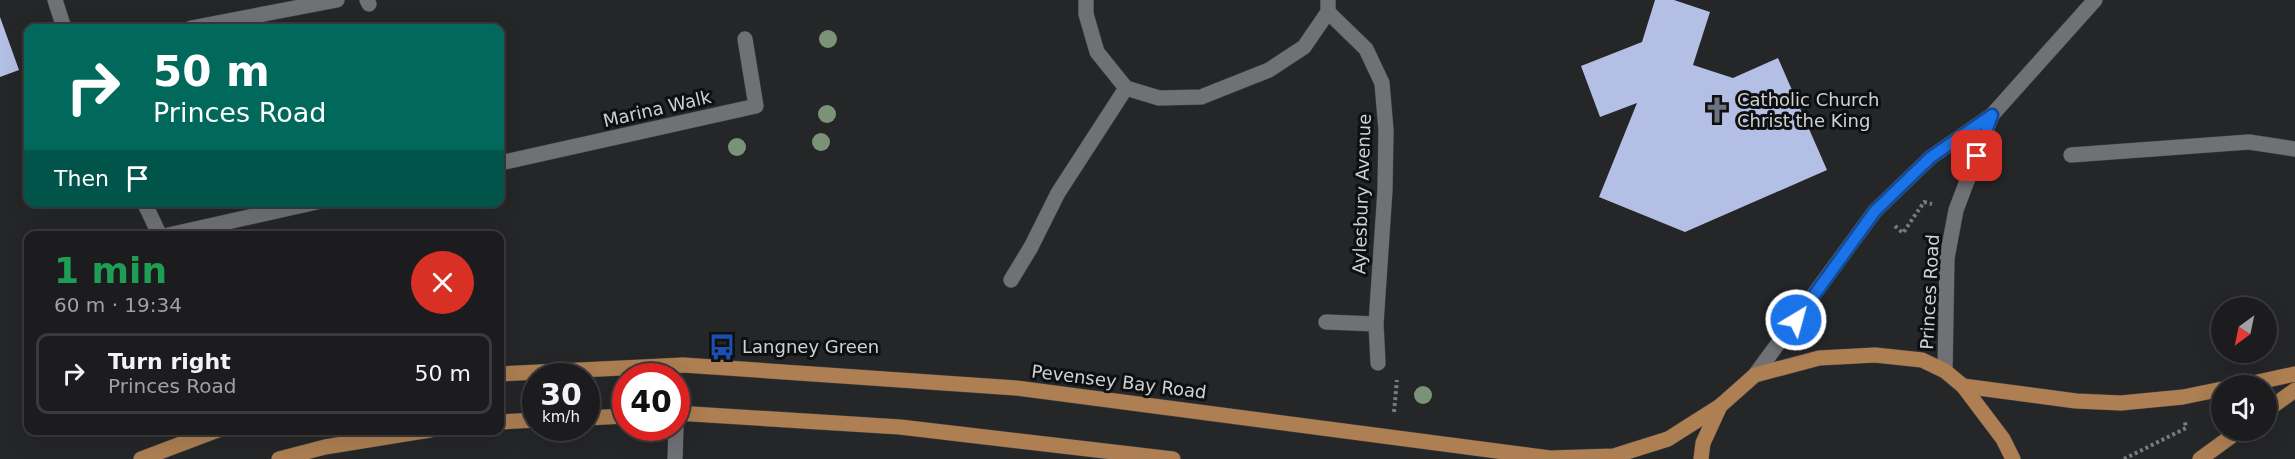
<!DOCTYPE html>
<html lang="en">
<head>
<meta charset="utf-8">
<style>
  :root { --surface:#1c1c1e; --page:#252527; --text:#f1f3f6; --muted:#a0a1a4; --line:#3a3a3c }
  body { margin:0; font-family:"DejaVu Sans",sans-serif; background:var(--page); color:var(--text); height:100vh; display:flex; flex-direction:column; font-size:22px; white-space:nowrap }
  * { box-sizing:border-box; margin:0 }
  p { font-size:20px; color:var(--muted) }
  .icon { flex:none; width:33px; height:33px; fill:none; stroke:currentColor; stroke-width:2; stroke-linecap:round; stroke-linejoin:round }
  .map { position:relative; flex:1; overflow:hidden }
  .sheet { position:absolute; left:24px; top:231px; width:480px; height:204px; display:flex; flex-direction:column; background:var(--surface); border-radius:12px; box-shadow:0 6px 24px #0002,0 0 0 2px var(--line) }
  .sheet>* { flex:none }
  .guide { position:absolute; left:24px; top:24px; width:480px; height:183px; border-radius:12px; box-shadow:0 6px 24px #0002,0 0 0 2px var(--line); background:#00695c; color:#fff; overflow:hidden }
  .needle { width:39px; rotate:213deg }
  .buttons { position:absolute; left:2211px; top:297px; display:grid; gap:12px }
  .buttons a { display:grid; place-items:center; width:66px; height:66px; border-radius:50%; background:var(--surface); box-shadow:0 6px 24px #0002,0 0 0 2px var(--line); font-size:30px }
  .speed { position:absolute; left:522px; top:363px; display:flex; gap:12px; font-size:30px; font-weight:700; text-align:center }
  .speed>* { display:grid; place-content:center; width:78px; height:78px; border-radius:50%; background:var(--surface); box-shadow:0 6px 24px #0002,0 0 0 2px var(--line); line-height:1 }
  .speed small { font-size:15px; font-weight:400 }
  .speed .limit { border:9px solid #d22; background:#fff; color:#111 }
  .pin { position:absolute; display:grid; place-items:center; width:51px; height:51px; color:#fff; margin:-26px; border-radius:12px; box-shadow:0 3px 9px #0006 }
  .me { position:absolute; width:66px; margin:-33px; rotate:37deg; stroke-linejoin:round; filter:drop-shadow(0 0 4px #0008) }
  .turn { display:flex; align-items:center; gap:21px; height:126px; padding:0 30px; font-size:27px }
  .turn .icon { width:78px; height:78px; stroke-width:2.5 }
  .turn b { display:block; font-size:42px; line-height:51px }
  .then { display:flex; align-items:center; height:57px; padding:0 30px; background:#0003; gap:12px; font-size:22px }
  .round { display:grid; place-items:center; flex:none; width:63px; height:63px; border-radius:32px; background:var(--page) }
  .overview { display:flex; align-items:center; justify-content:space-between; height:102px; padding:0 30px }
  h1 { font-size:36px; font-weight:700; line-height:45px; color:#1e9e55 }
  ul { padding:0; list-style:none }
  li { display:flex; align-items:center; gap:18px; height:81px; margin:0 12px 9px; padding:0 18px; border:3px solid var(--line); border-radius:12px }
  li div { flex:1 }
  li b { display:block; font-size:22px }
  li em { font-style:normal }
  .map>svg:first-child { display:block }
  .building { fill:#b4bfe5 }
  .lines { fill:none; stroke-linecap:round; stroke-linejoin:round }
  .lane-casing { stroke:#404143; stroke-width:16 }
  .street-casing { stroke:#404143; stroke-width:16 }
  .secondary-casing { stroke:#404143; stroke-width:16 }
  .primary-casing { stroke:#404143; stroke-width:16 }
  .path { stroke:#797a7c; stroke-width:4; stroke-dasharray:3 3; stroke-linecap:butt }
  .lane { stroke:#707174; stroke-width:15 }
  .street { stroke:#707174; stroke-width:15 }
  .secondary { stroke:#707174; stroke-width:15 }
  .primary { stroke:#ad7f52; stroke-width:15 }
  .tree { fill:#7a9377 }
  .route-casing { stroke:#114b97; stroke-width:15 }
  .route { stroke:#1a73e8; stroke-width:10 }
  .labels { text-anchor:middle; stroke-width:6; stroke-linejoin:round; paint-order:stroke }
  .poi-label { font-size:18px; fill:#d0d1d3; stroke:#0e0f10; text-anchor:start }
  .street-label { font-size:18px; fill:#d0d1d3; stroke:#0e0f10 }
</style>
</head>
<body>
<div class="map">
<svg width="2295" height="459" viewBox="0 0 2295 459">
  <rect width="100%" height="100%" fill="#252628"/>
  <g class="building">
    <path d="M1655 0H1674L1710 12 1693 65 1733 78 1778 58 1827 170 1685 232 1599 197 1637 103 1600 117 1581 66 1642 42Z"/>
    <path d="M0 17 19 70 0 77Z"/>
  </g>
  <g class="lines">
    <g class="lane-casing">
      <g id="lane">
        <path d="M191 28 337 0"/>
        <path d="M2071 155 2249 142 2295 149"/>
        <path d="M500 163 756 106 745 39"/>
        <path d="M164 236 317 202"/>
        <path d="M1011 280 1031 247 1058 193 1126 88"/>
      </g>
    </g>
    <g class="street-casing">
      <g id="street">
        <path d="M55 0 64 28"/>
        <path d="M367 0 369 4"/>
        <path d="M1086 0V14L1097 52 1126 88 1159 98 1201 97 1269 70 1304 47 1328 12V0"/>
        <path d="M1328 12 1366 49 1382 83 1386 130 1385 190 1376 324 1378 363"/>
        <path d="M144 202 160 236"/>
        <path d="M1326 322 1376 324"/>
        <path d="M675 459 676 428"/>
      </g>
    </g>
    <g class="secondary-casing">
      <g id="secondary">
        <path d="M1945 371 1947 258 1956 210 1992 115"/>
        <path d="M1755 375 1875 211 1931 157 1992 115 2095 0"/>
      </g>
    </g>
    <g class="primary-casing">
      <g id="primary">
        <path d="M500 374 683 365 1016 388 1550 458 1614 456 1668 439 1720 406"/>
        <path d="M1963 386 2076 401 2121 403 2183 397 2222 389"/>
        <path d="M2239 386 2295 374"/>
        <path d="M2266 411 2295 390"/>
        <path d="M676 413 900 427 1173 459"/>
        <path d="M586 418 626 416"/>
        <path d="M500 422 536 420"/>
        <path d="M141 459 218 430"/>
        <path d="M279 459 325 447 430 430"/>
        <path d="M1701 459 1703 443 1720 406 1755 375 1819 358 1875 355 1922 360 1945 371 1963 386 2003 439 2013 459"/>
        <path d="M2200 459 2240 430"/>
      </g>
    </g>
    <g class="path">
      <path d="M1895 226 1903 233 1924 202 1932 204"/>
      <path d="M1394 412 1397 380"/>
      <path d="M2124 459 2186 428 2185 422"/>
    </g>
    <use href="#lane" class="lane"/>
    <use href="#street" class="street"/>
    <use href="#secondary" class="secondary"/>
    <use href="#primary" class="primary"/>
  </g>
  <g class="tree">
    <circle cx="828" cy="39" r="9"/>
    <circle cx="827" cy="114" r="9"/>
    <circle cx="821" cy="142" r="9"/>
    <circle cx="737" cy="147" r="9"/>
    <circle cx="1423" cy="395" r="9"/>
  </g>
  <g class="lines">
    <g class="route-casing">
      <path id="route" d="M1796 320 1875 211 1931 157 1992 115 1977 156"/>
    </g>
    <use href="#route" class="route"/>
  </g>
  <defs>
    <g id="church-bare" transform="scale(2.07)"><path d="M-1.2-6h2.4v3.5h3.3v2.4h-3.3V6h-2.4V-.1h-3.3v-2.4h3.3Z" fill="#6b7280" stroke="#0e0f10" stroke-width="2.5" paint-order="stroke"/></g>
    <g id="bus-bare" transform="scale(2.07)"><path d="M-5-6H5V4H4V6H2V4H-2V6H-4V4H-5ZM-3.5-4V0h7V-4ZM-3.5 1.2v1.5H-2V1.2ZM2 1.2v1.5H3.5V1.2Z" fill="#1a4fb4" stroke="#0e0f10" stroke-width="2.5" paint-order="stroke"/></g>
  </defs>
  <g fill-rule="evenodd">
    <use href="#church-bare" x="1717" y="110"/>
    <use href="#bus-bare" x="722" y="347"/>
  </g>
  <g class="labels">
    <g class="poi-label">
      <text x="1737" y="106">Catholic Church<tspan x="1737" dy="21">Christ the King</tspan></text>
      <text x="742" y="353">Langney Green</text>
    </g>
    <g class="street-label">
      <text transform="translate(657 109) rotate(-13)" y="6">Marina Walk</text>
      <text transform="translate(1362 194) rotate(-88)" y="6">Aylesbury Avenue</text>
      <text transform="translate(1930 292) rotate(-87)" y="6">Princes Road</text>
      <text transform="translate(1119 382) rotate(7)" y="6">Pevensey Bay Road</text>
    </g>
  </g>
</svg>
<div class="buttons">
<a><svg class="needle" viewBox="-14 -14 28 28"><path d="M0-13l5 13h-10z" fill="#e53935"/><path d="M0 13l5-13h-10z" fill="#a0a1a4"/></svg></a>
<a><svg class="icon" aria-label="sound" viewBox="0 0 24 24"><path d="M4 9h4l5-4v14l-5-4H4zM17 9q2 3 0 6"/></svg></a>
</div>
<div class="speed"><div>30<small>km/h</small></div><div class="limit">40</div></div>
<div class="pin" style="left:1977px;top:156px;background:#d93025"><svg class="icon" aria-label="arrive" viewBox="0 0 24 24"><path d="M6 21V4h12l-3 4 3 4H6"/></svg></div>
<svg class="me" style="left:1796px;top:320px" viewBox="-20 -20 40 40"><circle r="17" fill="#1a73e8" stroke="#fff" stroke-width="3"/><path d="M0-11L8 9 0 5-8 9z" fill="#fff"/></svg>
<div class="guide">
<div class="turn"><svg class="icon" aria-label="right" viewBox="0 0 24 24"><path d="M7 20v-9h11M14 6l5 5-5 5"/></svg><div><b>50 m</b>Princes Road</div></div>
<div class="then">Then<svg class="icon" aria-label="arrive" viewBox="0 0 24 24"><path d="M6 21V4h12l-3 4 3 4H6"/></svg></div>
</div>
<section class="sheet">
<div class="overview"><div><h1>1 min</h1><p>60 m · 19:34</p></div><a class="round" style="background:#d93025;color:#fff"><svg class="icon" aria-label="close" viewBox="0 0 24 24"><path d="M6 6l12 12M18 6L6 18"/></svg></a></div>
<ul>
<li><svg class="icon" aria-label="right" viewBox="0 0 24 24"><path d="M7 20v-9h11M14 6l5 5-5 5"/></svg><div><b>Turn right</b><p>Princes Road</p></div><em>50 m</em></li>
</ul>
</section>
</div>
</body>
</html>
